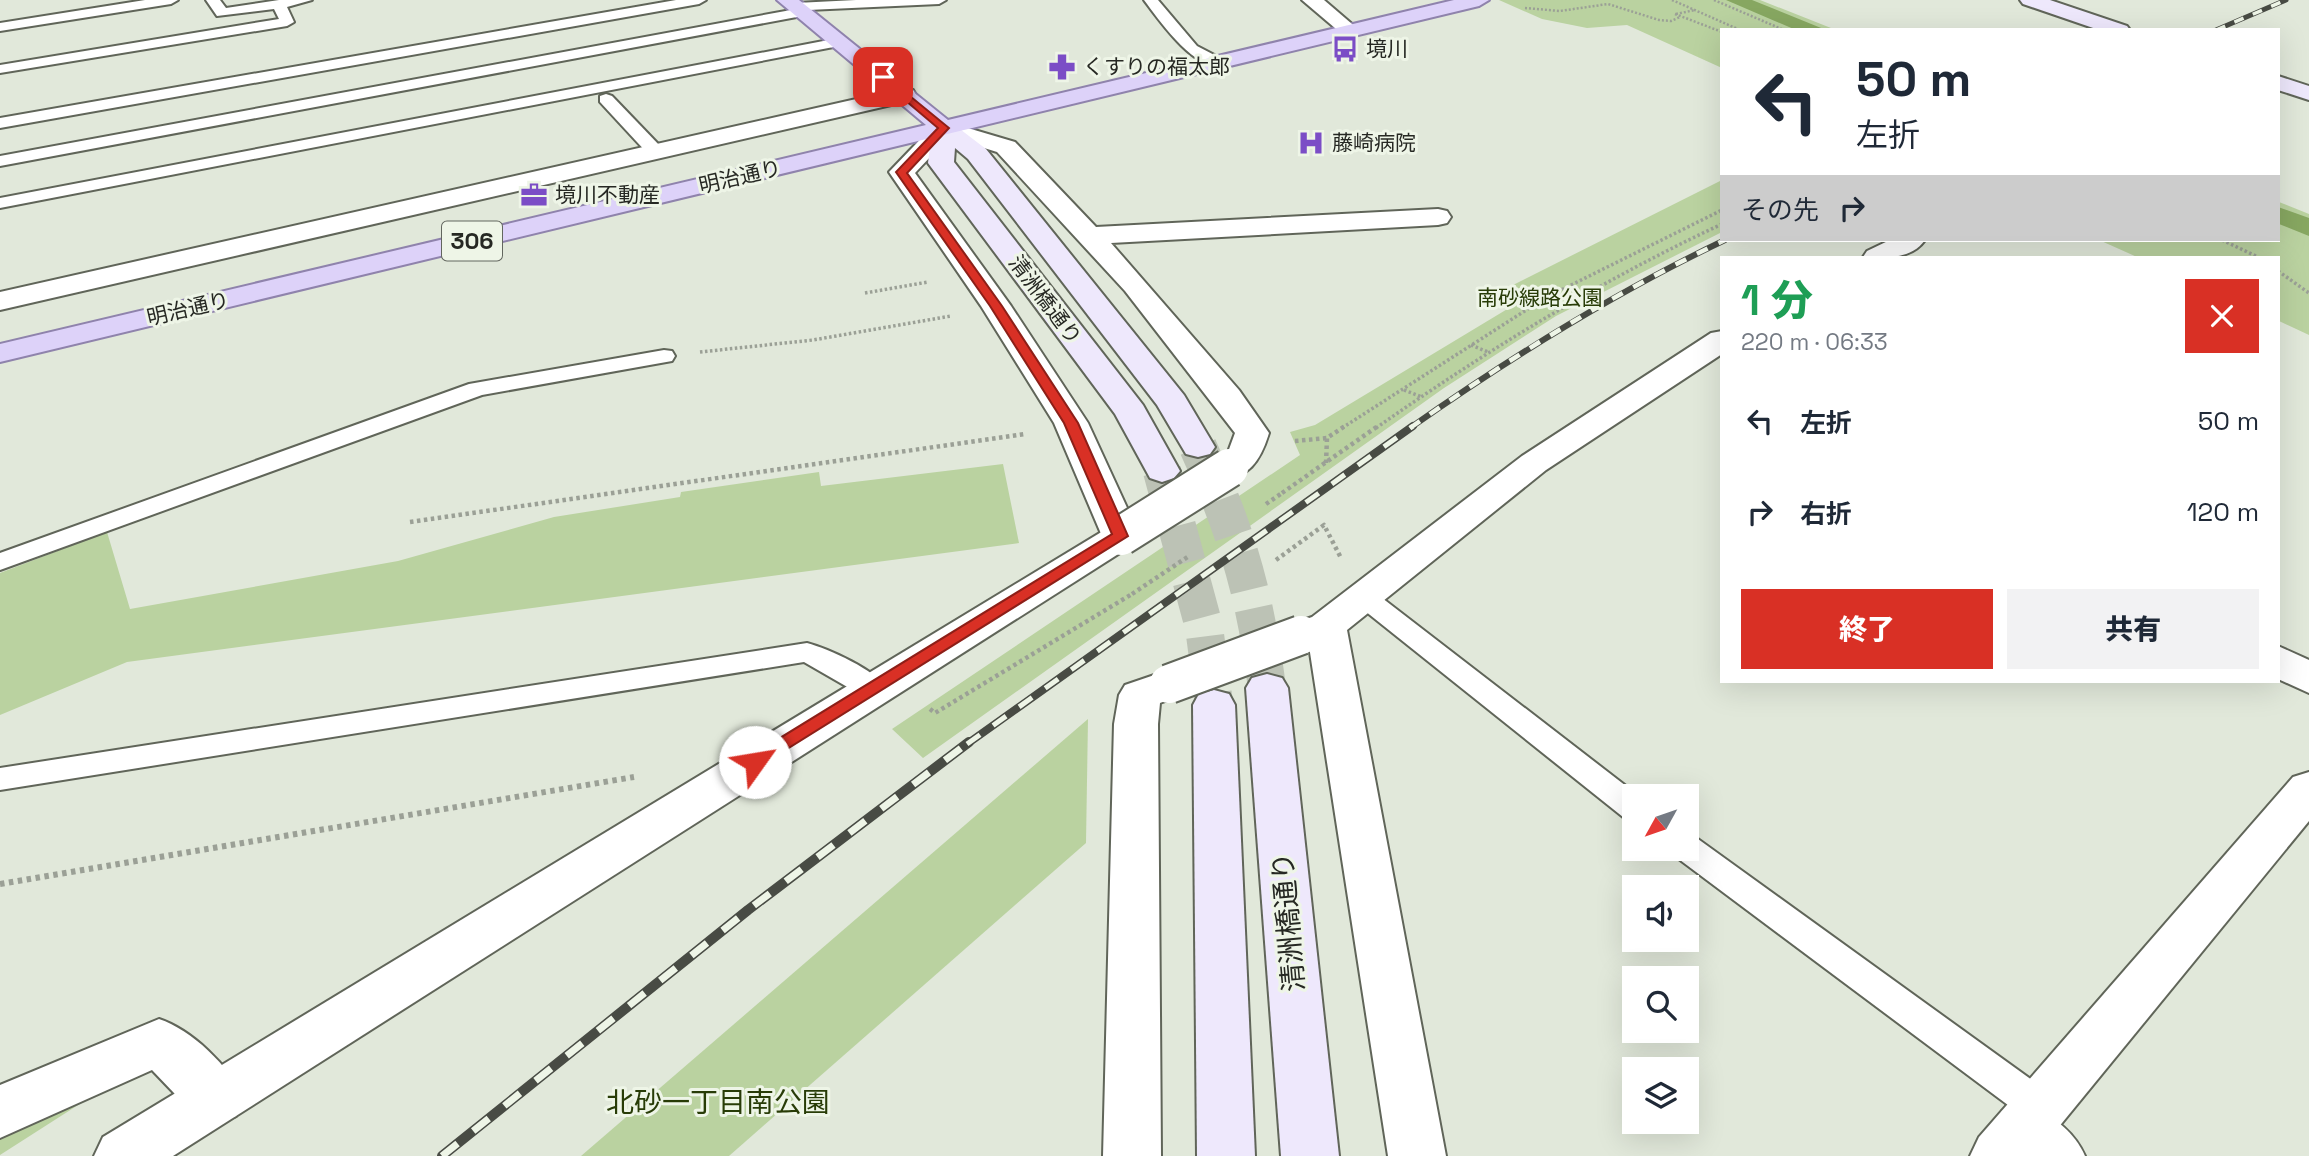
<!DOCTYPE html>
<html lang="ja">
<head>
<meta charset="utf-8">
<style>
  :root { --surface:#fff; --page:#f2f2f3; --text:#1f2937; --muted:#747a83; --accent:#d93025 }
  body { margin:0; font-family:"Space Grotesk","Noto Sans JP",sans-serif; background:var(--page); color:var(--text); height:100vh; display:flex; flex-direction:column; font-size:26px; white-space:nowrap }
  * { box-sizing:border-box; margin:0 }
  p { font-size:23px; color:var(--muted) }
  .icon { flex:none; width:38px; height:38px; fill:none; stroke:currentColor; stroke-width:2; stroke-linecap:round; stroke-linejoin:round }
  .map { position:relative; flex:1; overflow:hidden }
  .drawer { position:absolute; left:1720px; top:256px; width:560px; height:427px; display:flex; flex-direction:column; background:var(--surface); border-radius:0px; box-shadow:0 7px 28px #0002 }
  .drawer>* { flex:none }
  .top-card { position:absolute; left:1720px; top:28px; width:560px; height:214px; border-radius:0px; box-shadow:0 7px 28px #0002; background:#fff; color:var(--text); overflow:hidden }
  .needle { width:46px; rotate:230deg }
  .controls { position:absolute; left:1622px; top:784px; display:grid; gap:14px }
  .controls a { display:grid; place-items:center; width:77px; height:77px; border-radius:0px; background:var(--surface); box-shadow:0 7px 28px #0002; font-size:35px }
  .pin { position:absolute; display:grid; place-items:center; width:60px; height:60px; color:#fff; margin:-30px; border-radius:14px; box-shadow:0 4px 10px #0006 }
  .me { position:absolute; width:77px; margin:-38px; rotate:58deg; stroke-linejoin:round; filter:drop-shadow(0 0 5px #0008) }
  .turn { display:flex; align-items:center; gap:24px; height:147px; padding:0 21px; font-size:32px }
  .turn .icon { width:91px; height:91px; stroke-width:2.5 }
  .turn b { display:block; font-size:49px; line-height:60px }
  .then { display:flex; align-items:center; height:66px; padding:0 21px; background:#0003; gap:14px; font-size:26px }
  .round { display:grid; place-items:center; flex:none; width:74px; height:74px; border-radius:0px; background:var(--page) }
  .summary { display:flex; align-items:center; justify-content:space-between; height:119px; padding:0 21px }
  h1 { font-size:42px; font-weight:800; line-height:52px; color:#1e9e55 }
  .action { display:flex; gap:14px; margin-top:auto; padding:14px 21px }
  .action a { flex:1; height:80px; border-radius:0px; background:var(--accent); color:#fff; font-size:28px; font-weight:800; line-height:80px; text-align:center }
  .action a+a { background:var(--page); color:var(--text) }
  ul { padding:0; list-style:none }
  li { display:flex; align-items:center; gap:21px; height:91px; padding:0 21px }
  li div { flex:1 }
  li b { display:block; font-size:26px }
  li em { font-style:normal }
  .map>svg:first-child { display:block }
  .green { fill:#bad2a0 }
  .water { fill:#87a761 }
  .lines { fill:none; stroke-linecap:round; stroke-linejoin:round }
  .secondary-tunnel { stroke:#bcc2b5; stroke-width:38; stroke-dasharray:38 19; stroke-linecap:butt }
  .service-casing { stroke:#606559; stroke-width:4 }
  .minor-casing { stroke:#606559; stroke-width:4 }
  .tertiary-casing { stroke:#606559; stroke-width:4 }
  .secondary-casing { stroke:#606559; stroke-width:4 }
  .primary-casing { stroke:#8f83ac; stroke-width:4 }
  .path-far3 { stroke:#9ba096; stroke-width:2.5; stroke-dasharray:2 2; stroke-linecap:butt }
  .path-far2 { stroke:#9ba096; stroke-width:3.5; stroke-dasharray:2.5 2.5; stroke-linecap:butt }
  .path-far1 { stroke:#9ba096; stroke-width:4.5; stroke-dasharray:3.5 3.5; stroke-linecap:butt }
  .path { stroke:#9ba096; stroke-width:6; stroke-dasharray:4.5 4.5; stroke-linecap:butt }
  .service { fill:#fff; fill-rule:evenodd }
  .minor { fill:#fff; fill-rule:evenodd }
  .tertiary { fill:#fff; fill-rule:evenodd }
  .secondary { fill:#eee8fc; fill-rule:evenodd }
  .primary { fill:#ddd2f9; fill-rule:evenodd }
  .rail-far3-casing { stroke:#484b44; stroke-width:5 }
  .rail-far2-casing { stroke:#484b44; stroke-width:6 }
  .rail-far1-casing { stroke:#484b44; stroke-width:8 }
  .rail-casing { stroke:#484b44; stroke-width:10 }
  .rail-far3 { stroke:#eef5e7; stroke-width:3.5; stroke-dasharray:10; stroke-linecap:butt }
  .rail-far2 { stroke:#eef5e7; stroke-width:4.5; stroke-dasharray:12; stroke-linecap:butt }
  .rail-far1 { stroke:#eef5e7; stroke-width:5; stroke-dasharray:16; stroke-linecap:butt }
  .rail { stroke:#eef5e7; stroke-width:7; stroke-dasharray:20; stroke-linecap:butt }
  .minor-bridge-casing { stroke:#606559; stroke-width:42; stroke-linecap:butt }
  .path-bridge { stroke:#9ba096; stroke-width:4.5; stroke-dasharray:3.5 3.5; stroke-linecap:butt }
  .minor-bridge { stroke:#fff; stroke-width:38 }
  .route { fill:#d93025; stroke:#8d1f18; stroke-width:2 }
  .labels { text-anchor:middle; stroke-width:6; stroke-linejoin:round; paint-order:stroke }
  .far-poi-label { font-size:21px; fill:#262823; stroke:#eef5e7; text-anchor:start }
  .far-street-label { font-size:21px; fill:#262823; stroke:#eef5e7 }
  .far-park-label { font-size:21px; fill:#283c07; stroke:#eef5e7 }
  .shield { fill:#eef5e7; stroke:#62665e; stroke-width:2 }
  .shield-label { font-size:23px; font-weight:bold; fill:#262823 }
  .near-street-label { font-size:28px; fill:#262823; stroke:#eef5e7 }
  .near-park-label { font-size:28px; fill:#283c07; stroke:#eef5e7 }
</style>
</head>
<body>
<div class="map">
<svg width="2309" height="1156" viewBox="0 0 2309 1156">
  <rect width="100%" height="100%" fill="#e1e8da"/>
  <g class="green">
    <path d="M1499 0H1760L1836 30H1722V68L1627 25 1587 28 1542 19Z"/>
    <path d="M1722 180V232L1556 316 1444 388 923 758 892 729 1300 455 1290 432 1315 425 1514 305 1493 295Z"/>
    <path d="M2279 202 2309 214V335L2279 321 2278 257H2137L2099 240H2278Z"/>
    <path d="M1003 464 1019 543 127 662 0 715V573L107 532 130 609 398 561 554 517 680 497 681 492 819 472 821 486Z"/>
    <path d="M1088 719 1086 843 729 1156H581Z"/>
    <path d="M125 1075 0 1155V1131Z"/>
  </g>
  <g class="water">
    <path d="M1726 0H1752L1826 30H1796Z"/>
    <path d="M2278 207 2309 218V236L2279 224Z"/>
  </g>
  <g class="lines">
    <g class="secondary-tunnel">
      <path d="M1198 447C1237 533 1255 594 1267 688"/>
      <path d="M1162 471 1204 627 1214 703"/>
    </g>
    <g class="service-casing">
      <g id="service">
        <path d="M145 0H178L171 4 0 31V23Z"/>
        <path d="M206 0H220L226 8 279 0H312L287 7 294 22 287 26 0 73V65L279 19 274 9 217 16Z"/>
        <path d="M676 0H706L699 4 0 128V118Z"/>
        <path d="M856 0H946L939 4 808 10 807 15 802 16 0 166V156L791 10 789 7 796 3Z"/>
        <path d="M1144 0H1158L1197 46 1222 59V65C1195 72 1159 20 1144 0Z"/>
        <path d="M839 38 846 42 844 45 0 208V198Z"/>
        <path d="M606 94 612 96 661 147 663 151 661 155H649L600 102V96Z"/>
        <path d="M664 350 672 351 675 356 672 361 482 395 0 570V553L469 384Z"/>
        <path d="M1364 588 1373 591 1639 796H1634V821L1623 817 1355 603 1351 597 1355 591Z"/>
        <path d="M807 643C829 649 876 670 887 689L883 696 873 699 863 696 804 662 0 790V768Z"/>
        <path d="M1687 836 1698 839 2054 1096 2060 1108 2054 1120 2041 1125 2028 1120 1676 857 1671 849H1687Z"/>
      </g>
    </g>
    <g class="minor-casing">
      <g id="minor">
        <path d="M1302 0H1324L1359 30 1349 36 1342 34Z"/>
        <path d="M905 88 913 90 916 95 913 100 0 310V292Z"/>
        <path d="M944 121 1015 142 1096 227 1438 209 1447 211 1451 217 1447 223 1438 225 1111 243 1239 390 1269 433C1261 459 1248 483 1217 475L1212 468 1228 452 1235 433 1125 291 997 152 949 137 915 173 1011 306 1088 423 1140 536 1134 544 1121 547 1108 544 1102 536 1054 423 981 306 889 172 936 123Z"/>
        <path d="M1890 240H1925C1911 260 1884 258 1863 257L1867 251Z"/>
        <path d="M1722 331V354L1546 470 1347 630 1446 1156H1388L1309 646 1301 648 1287 644 1281 635 1287 626 1312 617 1522 456 1711 333Z"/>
        <path d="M1169 670 1184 674 1190 684 1184 694 1160 703 1158 724 1161 1156H1103L1114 724 1119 695 1125 685Z"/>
        <path d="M159 1019C192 1030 229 1066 244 1098L236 1116 216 1123 196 1116 152 1070 0 1138V1085Z"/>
        <path d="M2022 1103C2049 1113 2073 1129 2085 1156H2013L2002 1147 1994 1129 2002 1111Z"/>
      </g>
    </g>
    <g class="tertiary-casing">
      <g id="tertiary">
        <path d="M1121 525 1134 528 1140 536 1134 544 173 1156H94L103 1137 1108 528Z"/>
        <path d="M2278 646 2309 660V693L2278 679Z"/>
        <path d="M2309 772V821L2035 1156H1970L1979 1137 2293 777Z"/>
      </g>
    </g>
    <g class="secondary-casing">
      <g id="secondary">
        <path d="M2020 0H2050L2127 26 2130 30H2099L2023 4Z"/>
        <path d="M2278 76 2309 86V100L2278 90Z"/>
        <path d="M944 121 952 123 986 149 1184 395 1215 447 1210 454 1198 457 1186 454 1157 405 968 159 955 148 954 162 1143 405 1180 471 1174 478 1162 482 1150 478 1115 414 928 163 932 128 936 123Z"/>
        <path d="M1267 674 1282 678 1288 688 1339 1156H1281L1246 688 1252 678Z"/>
        <path d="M1214 690 1229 694 1235 705 1255 1156H1197L1193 705 1199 694Z"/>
      </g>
    </g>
    <g class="primary-casing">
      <path id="primary" d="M777 0H799L948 120 1454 0H1489L1479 6 0 362V344L926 125Z"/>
    </g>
    <g class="path-far3">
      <path d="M1672 0 1740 30"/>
      <path d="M1714 0 1784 30"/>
      <path d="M1525 8 1560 11 1608 4 1659 20 1671 21 1680 17"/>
      <path d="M1675 14 1722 32"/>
      <path d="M1676 14 1695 10"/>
    </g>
    <g class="path-far2">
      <path d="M2222 240 2258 257"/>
      <path d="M2278 271 2309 293"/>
      <path d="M865 293 928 282"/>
      <path d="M1471 345 1488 352"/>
      <path d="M700 352 813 340 951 316"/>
      <path d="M1404 390 1422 397"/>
      <path d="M1342 428 1545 298 1722 210"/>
      <path d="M1376 428C1486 351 1600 281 1722 224"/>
    </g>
    <g class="path-far1">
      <path d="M1295 441 1327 438 1345 426"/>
      <path d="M1326 463 1327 438"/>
      <path d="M1282 493 1378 426"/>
      <path d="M410 522 1025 434"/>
      <path d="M1276 560 1324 525 1341 558"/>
      <path d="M930 709 935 713 1132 594"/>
    </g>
    <path class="path" d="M0 884 634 777"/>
    <use href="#service" class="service"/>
    <use href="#minor" class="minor"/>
    <use href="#tertiary" class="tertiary"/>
    <use href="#secondary" class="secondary"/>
    <use href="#primary" class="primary"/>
    <g class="rail-far3-casing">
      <path id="rail-far3" d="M2216 30 2286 0"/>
    </g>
    <g class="rail-far2-casing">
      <path id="rail-far2" d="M1410 428C1511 357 1614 293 1725 240"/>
    </g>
    <g class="rail-far1-casing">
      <path id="rail-far1" d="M967 744 1413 426"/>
    </g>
    <g class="rail-casing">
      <path id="rail" d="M442 1156 748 910 969 742"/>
    </g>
    <use href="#rail-far3" class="rail-far3"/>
    <use href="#rail-far2" class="rail-far2"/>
    <use href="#rail-far1" class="rail-far1"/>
    <use href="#rail" class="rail"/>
    <g class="minor-bridge-casing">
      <g id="minor-bridge">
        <path d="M1121 536 1229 468"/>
        <path d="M1169 684 1301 635"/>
      </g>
    </g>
    <g class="path-bridge">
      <path d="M1266 504 1282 493"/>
      <path d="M1132 594 1189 556"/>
    </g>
    <use href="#minor-bridge" class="minor-bridge"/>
  </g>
  <path class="route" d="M883 74 949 128 907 173 1002 306 1078 423 1128 536 755 769 749 767 746 762 749 757 1112 534 1064 423 990 306 896 172 938 128 880 79Z"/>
  <defs>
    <g id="bus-bare" transform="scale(2.1)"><path d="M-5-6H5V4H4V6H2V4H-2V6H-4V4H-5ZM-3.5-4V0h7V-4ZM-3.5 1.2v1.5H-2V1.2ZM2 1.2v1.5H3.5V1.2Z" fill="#7b4dc6" stroke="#eef5e7" stroke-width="2.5" paint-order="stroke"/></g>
    <g id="pharmacy-bare" transform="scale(2.1)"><path d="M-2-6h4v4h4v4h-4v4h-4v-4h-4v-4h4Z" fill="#7b4dc6" stroke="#eef5e7" stroke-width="2.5" paint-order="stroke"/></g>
    <g id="hospital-bare" transform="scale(2.1)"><path d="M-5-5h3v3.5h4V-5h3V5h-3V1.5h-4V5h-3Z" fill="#7b4dc6" stroke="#eef5e7" stroke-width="2.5" paint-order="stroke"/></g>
    <g id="office-bare" transform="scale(2.1)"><path d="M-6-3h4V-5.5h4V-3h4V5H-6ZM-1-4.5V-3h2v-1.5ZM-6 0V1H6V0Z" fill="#7b4dc6" stroke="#eef5e7" stroke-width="2.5" paint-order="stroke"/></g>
  </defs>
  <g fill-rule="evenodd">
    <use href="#bus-bare" x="1345" y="49"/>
    <use href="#pharmacy-bare" x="1062" y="67"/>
    <use href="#hospital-bare" x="1311" y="143"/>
    <use href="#office-bare" x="534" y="195"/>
  </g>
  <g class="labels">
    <g class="far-poi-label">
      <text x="1366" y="56">境川</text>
      <text x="1083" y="74">くすりの福太郎</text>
      <text x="1332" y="150">藤崎病院</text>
      <text x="555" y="202">境川不動産</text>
    </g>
    <g class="far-street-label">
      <text transform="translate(740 177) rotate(-13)" y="7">明治通り</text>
      <text transform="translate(1045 300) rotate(53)" y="7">清洲橋通り</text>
      <text transform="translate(188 309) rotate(-13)" y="7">明治通り</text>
    </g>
    <g class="far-park-label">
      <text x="1540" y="305">南砂線路公園</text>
    </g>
    <rect class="shield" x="442" y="221.5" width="60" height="39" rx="5"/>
    <g class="shield-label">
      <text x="472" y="249">306</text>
    </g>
    <g class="near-street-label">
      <text transform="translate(1288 922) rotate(-95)" y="10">清洲橋通り</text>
    </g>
    <g class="near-park-label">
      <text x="718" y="1112">北砂一丁目南公園</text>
    </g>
  </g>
</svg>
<div class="controls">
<a><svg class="needle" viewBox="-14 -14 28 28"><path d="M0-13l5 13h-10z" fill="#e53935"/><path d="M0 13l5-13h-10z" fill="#747a83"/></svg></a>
<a><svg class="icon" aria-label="sound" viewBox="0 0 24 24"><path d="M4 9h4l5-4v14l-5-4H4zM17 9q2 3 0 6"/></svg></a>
<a><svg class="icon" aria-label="search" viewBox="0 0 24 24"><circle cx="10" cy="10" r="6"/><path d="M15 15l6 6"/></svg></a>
<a><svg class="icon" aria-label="layers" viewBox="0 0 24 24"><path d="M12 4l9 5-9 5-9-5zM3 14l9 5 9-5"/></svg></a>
</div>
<div class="pin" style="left:883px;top:77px;background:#d93025"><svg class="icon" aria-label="arrive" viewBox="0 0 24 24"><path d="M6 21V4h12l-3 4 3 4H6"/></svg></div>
<svg class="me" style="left:755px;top:762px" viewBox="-20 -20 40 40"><circle r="19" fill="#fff"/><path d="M0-13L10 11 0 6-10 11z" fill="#d93025"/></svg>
<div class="top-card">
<div class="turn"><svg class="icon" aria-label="left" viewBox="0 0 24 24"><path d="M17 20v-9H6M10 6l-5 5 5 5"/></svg><div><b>50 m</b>左折</div></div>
<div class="then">その先<svg class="icon" aria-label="right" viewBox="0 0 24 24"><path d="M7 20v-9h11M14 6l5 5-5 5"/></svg></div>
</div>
<section class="drawer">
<div class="summary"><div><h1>1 分</h1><p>220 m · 06:33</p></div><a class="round" style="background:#d93025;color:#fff"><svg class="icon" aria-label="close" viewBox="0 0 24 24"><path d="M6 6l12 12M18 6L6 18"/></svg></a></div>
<ul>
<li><svg class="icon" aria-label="left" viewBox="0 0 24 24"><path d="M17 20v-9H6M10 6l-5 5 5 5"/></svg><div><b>左折</b></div><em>50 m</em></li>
<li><svg class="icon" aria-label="right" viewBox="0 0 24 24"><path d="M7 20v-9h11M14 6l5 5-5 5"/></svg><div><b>右折</b></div><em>120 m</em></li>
</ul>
<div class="action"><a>終了</a><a>共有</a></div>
</section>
</div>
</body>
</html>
